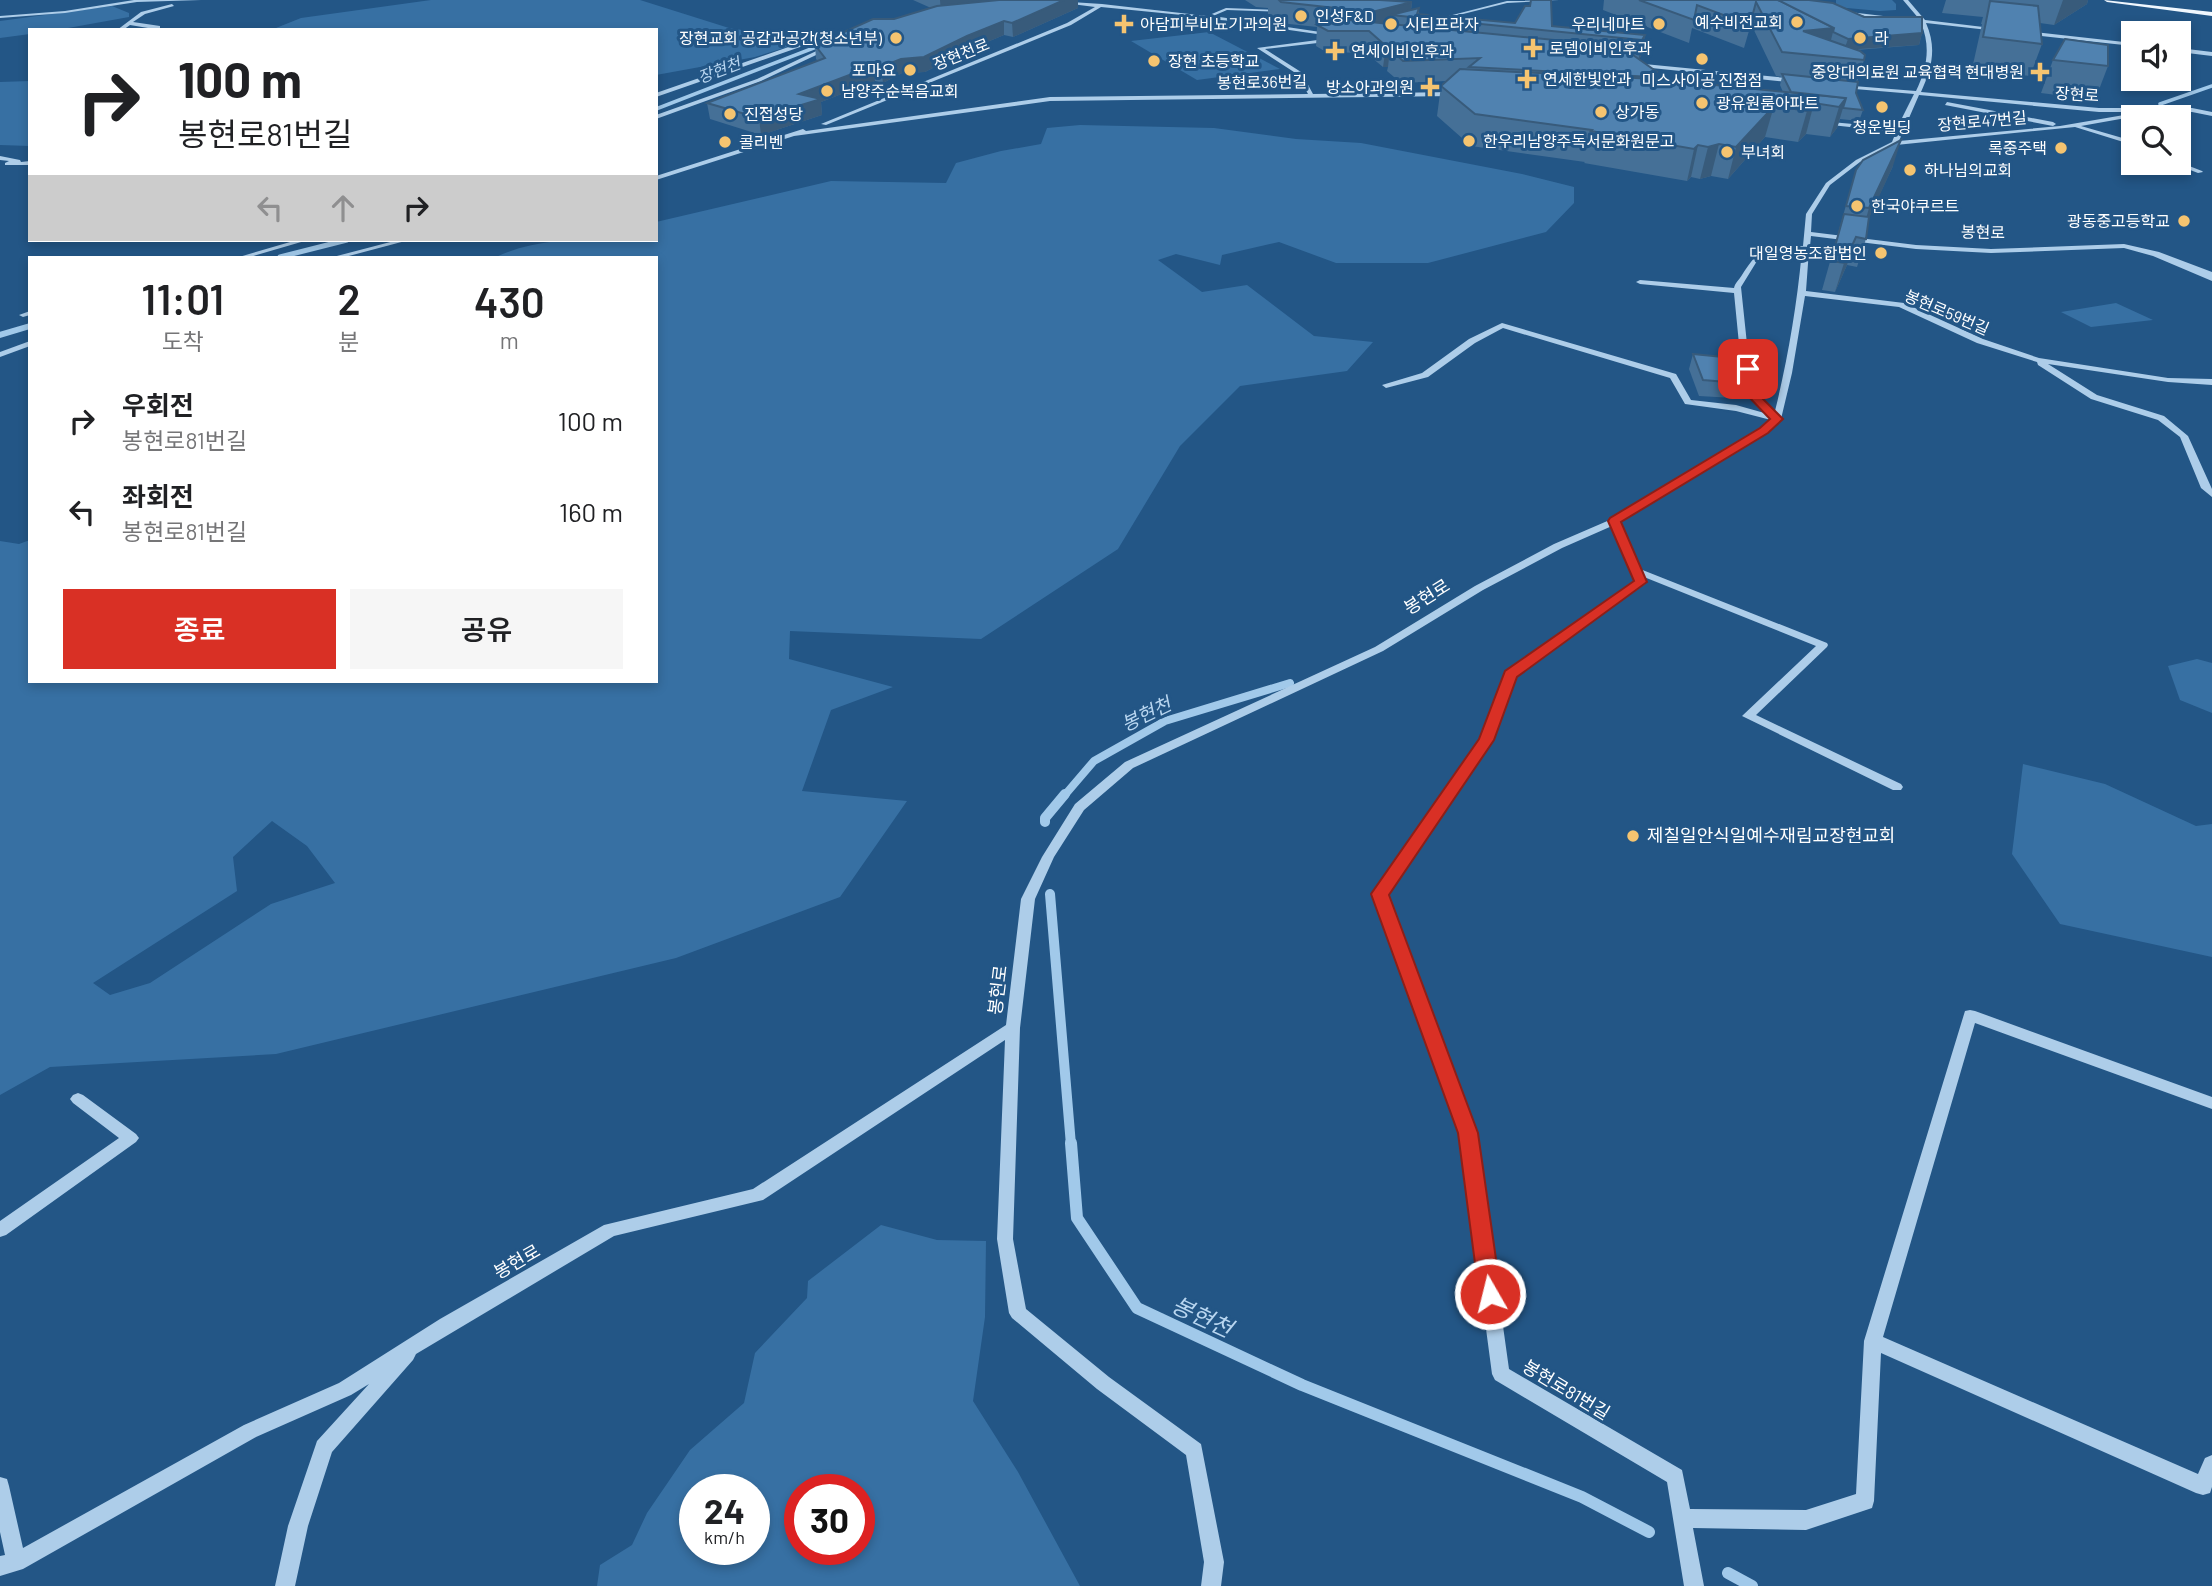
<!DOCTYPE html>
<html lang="ko">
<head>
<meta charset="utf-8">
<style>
  :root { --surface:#fff; --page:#f6f6f6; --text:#202124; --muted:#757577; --accent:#d93025 }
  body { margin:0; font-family:Barlow,"Noto Sans KR",sans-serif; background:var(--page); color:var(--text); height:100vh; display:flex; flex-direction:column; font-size:26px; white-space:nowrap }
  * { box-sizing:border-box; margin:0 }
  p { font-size:23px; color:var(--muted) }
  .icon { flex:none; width:38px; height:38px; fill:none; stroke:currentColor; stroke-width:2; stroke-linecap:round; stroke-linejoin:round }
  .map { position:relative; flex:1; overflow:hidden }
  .side { position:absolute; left:28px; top:256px; width:630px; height:427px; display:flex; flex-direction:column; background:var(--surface); border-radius:0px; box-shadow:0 4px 10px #0003 }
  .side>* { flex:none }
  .guide { position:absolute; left:28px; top:28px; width:630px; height:214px; border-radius:0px; box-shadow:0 4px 10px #0003; background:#fff; color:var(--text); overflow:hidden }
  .buttons { position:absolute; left:2121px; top:21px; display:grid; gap:14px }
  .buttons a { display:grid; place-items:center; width:70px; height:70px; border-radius:0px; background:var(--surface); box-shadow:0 4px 10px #0003; font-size:35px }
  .speed { position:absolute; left:679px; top:1474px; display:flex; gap:14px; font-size:35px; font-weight:700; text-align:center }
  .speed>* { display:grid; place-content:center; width:91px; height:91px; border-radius:50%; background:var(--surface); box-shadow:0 4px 10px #0003; line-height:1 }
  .speed small { font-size:18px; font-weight:400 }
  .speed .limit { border:10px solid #d22; background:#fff; color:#111 }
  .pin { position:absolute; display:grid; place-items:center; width:60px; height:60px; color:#fff; margin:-30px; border-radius:14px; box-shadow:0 4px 10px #0006 }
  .me { position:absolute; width:77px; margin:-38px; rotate:352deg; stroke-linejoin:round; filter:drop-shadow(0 0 5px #0008) }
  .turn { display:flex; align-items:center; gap:24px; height:147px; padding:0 35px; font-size:32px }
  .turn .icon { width:91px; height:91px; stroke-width:2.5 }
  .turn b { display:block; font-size:49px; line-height:60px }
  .lanes { display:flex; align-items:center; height:66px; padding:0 35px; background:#0003; justify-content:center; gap:35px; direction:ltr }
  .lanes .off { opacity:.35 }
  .eta { display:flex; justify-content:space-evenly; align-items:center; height:119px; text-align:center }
  .eta b { font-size:42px; font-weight:600; line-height:49px }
  .button { display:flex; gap:14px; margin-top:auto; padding:14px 35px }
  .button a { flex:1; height:80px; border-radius:0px; background:var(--accent); color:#fff; font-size:28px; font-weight:600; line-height:80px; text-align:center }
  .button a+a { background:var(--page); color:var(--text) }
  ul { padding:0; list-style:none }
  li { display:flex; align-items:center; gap:21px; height:91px; padding:0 35px }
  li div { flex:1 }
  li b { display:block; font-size:26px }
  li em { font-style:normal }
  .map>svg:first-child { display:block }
  .green { fill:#3770a3; fill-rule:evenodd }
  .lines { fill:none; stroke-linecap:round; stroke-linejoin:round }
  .stream-far5 { stroke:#a1c9ea; stroke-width:3.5 }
  .stream-far4 { stroke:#a1c9ea; stroke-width:5 }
  .stream-far3 { stroke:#a1c9ea; stroke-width:6 }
  .stream-far2 { stroke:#a1c9ea; stroke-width:8 }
  .stream-far1 { stroke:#a1c9ea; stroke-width:10 }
  .stream { stroke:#a1c9ea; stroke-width:12 }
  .minor { fill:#adcde9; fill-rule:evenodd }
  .major { fill:#f0f7fe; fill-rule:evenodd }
  .wall { fill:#457097 }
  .shaded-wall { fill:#385b7b }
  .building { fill:#5082b0; stroke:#385b7b; stroke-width:2 }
  .route { fill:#d93025; stroke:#8d1f18; stroke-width:2 }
  .poi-dot { fill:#f5c470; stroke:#235686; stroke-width:2.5 }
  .labels { text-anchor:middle; stroke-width:6; stroke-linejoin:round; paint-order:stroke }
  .far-poi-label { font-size:16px; fill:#fff; stroke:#235686; text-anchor:start }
  .far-street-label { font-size:16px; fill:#fff; stroke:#235686 }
  .far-water-label { font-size:16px; font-style:italic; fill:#b9d6f0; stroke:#235686 }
  .street-label { font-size:18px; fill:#fff; stroke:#235686 }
  .poi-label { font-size:18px; fill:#fff; stroke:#235686; text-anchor:start }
  .water-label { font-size:19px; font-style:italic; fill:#b9d6f0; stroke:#235686 }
  .near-water-label { font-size:23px; font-style:italic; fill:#b9d6f0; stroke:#235686 }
</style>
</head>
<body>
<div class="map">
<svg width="2212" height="1586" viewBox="0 0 2212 1586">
  <rect width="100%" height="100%" fill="#235686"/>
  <g class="green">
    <path d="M431 0H640L729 28 786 37 787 47 755 57 656 75V30H271L301 18Z"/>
    <path d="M1836 0H1892L1896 4V10L1880 11 1836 7Z"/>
    <path d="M112 6 129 13V17L57 30H30V34L0 38V21Z"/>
    <path d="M1209 32 1280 69 1197 80 1131 41Z"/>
    <path d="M30 81V146L0 145V82Z"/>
    <path d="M1080 125 1214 128 1296 139 1361 143 1522 174 1574 187V203L1546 232 1428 263H1336L1279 242 1222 255 1220 265 1176 254 1158 260 1202 292 1247 285 1314 336 1373 342 1347 371 1240 386 1180 446 1118 549 981 639 790 631 789 659 893 687 831 710 802 791 907 801 840 897 676 958 276 1054 50 1067 0 1095V541L19 544 30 540V681H656V257H496C544 234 604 240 656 240V222L831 181 946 183 956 163 1001 151 1041 144 1047 128ZM272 821 307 846 335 883 271 904 150 983 110 995 93 983 237 891 233 857Z"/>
    <path d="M2116 303 2153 320 2091 327 2061 312Z"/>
    <path d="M2197 659 2212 663V713L2180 700 2168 666Z"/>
    <path d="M2023 764 2105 784 2196 826 2212 824V957L2060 924 2012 854Z"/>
    <path d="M881 1225 937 1240 986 1241 985 1317 973 1401 1018 1472 1080 1586H597L600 1565 632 1545 647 1513 690 1450 744 1403 755 1353 807 1298 808 1281ZM695 1489H754V1549H695ZM800 1489H859V1549H800Z"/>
  </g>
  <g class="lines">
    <g class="stream-far5">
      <path d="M2160 104 2212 86"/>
      <path d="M656 109 824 44"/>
    </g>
    <path class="stream-far4" d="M280 257 347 240"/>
    <path class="stream-far3" d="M0 335 30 326"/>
    <path class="stream-far2" d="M1064 796 1094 761 1165 721 1290 683"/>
    <g class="stream-far1">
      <path d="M1045 822V818L1065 794"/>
      <path d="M1050 894 1071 1145"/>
    </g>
    <g class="stream">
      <path d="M1071 1143 1077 1218 1137 1308 1302 1385 1582 1497 1649 1532"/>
      <path d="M1728 1573 1752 1586"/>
    </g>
    <g class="minor">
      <path d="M134 0H201L137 2 65 13 0 18V16L65 11Z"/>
      <path d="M1040 0 1102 4 1207 16 1226 8 1282 10 1284 12 1227 10 1213 16 1334 34 1331 36 1192 16 1101 7 1071 25 826 125 821 124 1067 23 1095 7Z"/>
      <path d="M1559 0 1507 3 1431 22 1429 21 1507 1Z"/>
      <path d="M1903 0H1908L1925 20 2000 29 1997 31 1926 23C1937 48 1932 68 1921 92L2099 108H2192L2212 112V116L2192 112H2099L1919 95 1899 141 2060 126 2124 115 2126 118 2081 126 2133 141V145L2075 127 1896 145 1860 162 1830 185 1812 214 1811 232 1916 245 1991 249 2124 244 2159 252 2212 272V281L2153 256 2124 248 1991 253 1916 249 1811 236 1810 246 1812 248 1809 250 1806 291 1904 303 1983 339 2039 358 2168 378 2212 379V385L2168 382 2048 364 2097 395 2164 416 2188 436 2212 489V497L2201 488 2180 437 2158 420 2091 399 2038 365 2037 362 1977 343 1899 307 1805 296 1792 373 1781 419 1767 432 1620 522 1640 569 1827 643 1828 645 1827 647 1756 715 1901 784 1903 787 1901 790H1893L1742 716 1816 646 1644 577 1646 582 1645 584 1515 676 1493 739 1387 894 1476 1133 1509 1369 1682 1470 1690 1509 1806 1510 1856 1494 1864 1341 1965 1011 1970 1010 1975 1011 2212 1097V1109L1975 1023 1883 1337 2198 1474 2205 1458 2212 1455V1487L2210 1493 2203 1495 2196 1493 1881 1353 1874 1501 1872 1508 1806 1530 1693 1528 1704 1586H1684L1667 1482 1495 1380 1492 1374 1460 1133 1373 894 1481 739 1506 672 1636 581 1612 526 1562 548 1483 590 1383 651 1133 768 1084 810 1054 857 1035 899 1020 1028 1013 1239 1026 1309 1109 1377 1201 1444 1224 1562 1221 1586H1201L1204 1562 1186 1455 1097 1389 1012 1318 1009 1313 997 1239 1005 1040 763 1200 614 1236 416 1354 413 1360 332 1452 308 1526 295 1586H275L288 1526 315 1447 317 1441 369 1384 351 1395 256 1437 23 1569 0 1576V1556L5 1555 0 1532V1477L7 1479 9 1486 23 1548 244 1425 339 1383 440 1319 604 1225 753 1189 1006 1025 1021 899 1042 857 1075 804 1125 762 1375 647 1475 586 1554 544 1612 519 1761 428 1771 420 1736 411 1685 404 1670 378 1503 328 1475 343 1428 377 1386 388 1382 385 1422 373 1469 339 1502 323 1676 374 1691 400 1736 405 1768 414 1749 395 1739 344 1734 293 1640 284 1636 282 1640 280 1734 288C1735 283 1739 280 1742 275 1762 244 1767 246 1803 246L1806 214 1826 183 1856 160 1892 142 1896 132 1822 124 1820 121 1897 128 1914 94 1843 88 1841 85 1916 91C1927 68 1931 47 1921 23L1916 21 1920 20ZM1802 250C1797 305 1788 358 1775 411L1757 394 1747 344 1741 287 1757 261 1764 255 1774 251Z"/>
      <path d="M172 4 174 6 145 14 133 22 160 26V30L130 25 123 30H117L141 12Z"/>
      <path d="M1841 11 1900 18 1902 19 1900 20 1839 13Z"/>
      <path d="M2026 31 2133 43V46L2024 34Z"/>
      <path d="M820 36 849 37 823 39 656 97V93Z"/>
      <path d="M1333 38 1335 41 1265 49 1301 72 1313 94 1455 92 1458 94 1455 96 1050 101 794 136 656 180V176L803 129 806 131 1050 97 1308 94 1297 74 1257 48Z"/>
      <path d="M829 45 831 48 761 81 656 119V115L757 79Z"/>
      <path d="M2179 48 2212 52V56L2179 52Z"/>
      <path d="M1634 63 1797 79 1800 81 1797 83 1632 66Z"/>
      <path d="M1947 102 2053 122 2056 124 2053 126 1945 105Z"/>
      <path d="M0 156 20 160 21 162 30 161V165H5V163L9 161 0 160Z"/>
      <path d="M2179 162 2202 171 2203 172 2198 173 2172 163Z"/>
      <path d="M297 240H308L250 257H239Z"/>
      <path d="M398 240H409L345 257H333Z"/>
      <path d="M30 311V315L23 317 19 315Z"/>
      <path d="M30 341V346L0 357V352Z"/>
      <path d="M78 1093 83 1095 136 1134 139 1138 136 1142 6 1235 0 1237V1221L119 1138 73 1103 70 1099 73 1095Z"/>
    </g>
    <path class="major" d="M2104 0 2212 12V16L2107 2Z"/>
  </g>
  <g class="wall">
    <path d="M913 0H1078V8L1013 37 1004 35 968 50 925 72 902 73 883 83 875 81 821 102 822 115 761 135 710 119 707 103 818 61 816 59 815 45 931 8Z"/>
    <path d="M1245 0H1380L1412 2 1411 10 1419 8V15L1645 35 1641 56 1639 59 1656 79 1783 92 1780 85 1782 77 1776 76 1751 24 1744 48 1692 28 1689 43 1603 10 1604 0H1810L1922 33 1919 45 1856 50 1864 60 1857 82 1856 93 1863 110 1859 121 1840 119 1837 128 1830 137 1806 134 1798 142 1765 137 1728 179 1711 176 1700 179 1691 177 1687 181 1584 163 1585 162 1471 146 1437 116 1441 86 1446 81 1401 83 1387 71 1388 67H1383L1366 53 1326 52 1316 46 1317 27 1280 23 1268 15V8L1256 7Z"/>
    <path d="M1946 0H2088L2087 4 2054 25 2040 23 2042 44 2030 76 1972 69 1982 24H1981L1983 17 1942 13Z"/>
    <path d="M2053 60 2108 66 2095 100 2041 93Z"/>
    <path d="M1893 166 1868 219 1866 239 1857 267 1847 265 1835 292 1822 290 1856 170Z"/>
    <path d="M1693 354 1738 383 1734 398 1699 396 1689 369Z"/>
  </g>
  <g class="shaded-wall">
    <path d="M940 0H1039L941 12Z"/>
    <path d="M1064 0H1078V8L1013 37 1012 23Z"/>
    <path d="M2063 0H2088L2087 4 2054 25Z"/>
    <path d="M1412 2 1410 17 1391 15 1390 28 1370 32 1372 12Z"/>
    <path d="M1004 21V35L968 50 925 72 902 73 883 83 881 67 901 59 967 36Z"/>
    <path d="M1834 28 1828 52 1803 31Z"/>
    <path d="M1922 33 1919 45 1844 50 1848 39Z"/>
    <path d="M1645 35 1641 56 1638 62 1642 40Z"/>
    <path d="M1396 44 1390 49 1388 67H1383L1386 46Z"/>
    <path d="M873 66 875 81 821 102 822 115 761 135 759 118 799 94Z"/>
    <path d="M1846 98 1837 128 1830 137 1839 107Z"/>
    <path d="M1814 103 1806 134 1798 142 1807 111Z"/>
    <path d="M1774 106 1765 137 1728 179 1736 147Z"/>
    <path d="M1901 140 1893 166 1861 236 1869 208Z"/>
    <path d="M1719 144 1711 176 1700 179 1708 147Z"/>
    <path d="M1698 145 1691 177 1687 181 1694 149Z"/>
    <path d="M1856 237 1847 265 1835 292 1844 263Z"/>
  </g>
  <g class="building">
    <path d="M999 0H1064L1012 23 1004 21 967 36 924 57 901 59 881 67 873 66 799 94 821 99 759 118 707 103 825 58 815 45 873 19H894L937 6Z"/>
    <path d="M1279 0H1380L1412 2 1372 12 1281 2Z"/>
    <path d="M1531 0H1551L1552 26 1645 35 1642 40 1391 15 1419 8 1417 14 1515 23 1525 6H1530Z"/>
    <path d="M1639 0H1778L1834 28 1803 31 1860 51 1865 55 1864 60 1782 52 1756 2 1750 25 1697 5 1694 20Z"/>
    <path d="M1778 0H1809L1833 3 1864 17H1922V33L1848 39 1833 32 1834 28Z"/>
    <path d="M1990 1 2038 6 2042 44 1983 37Z"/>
    <path d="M1339 19 1637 48 1633 55 1657 72 1652 77 1469 67 1480 58 1403 61 1390 49 1396 44 1386 46 1369 31H1328L1317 25 1337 23Z"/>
    <path d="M2065 39 2108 45V66L2053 60Z"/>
    <path d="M1460 69 1655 79 1846 98 1839 107 1814 103 1807 111 1774 106 1736 147 1719 144 1708 147 1698 145 1694 149 1591 131 1592 130 1475 114 1441 86Z"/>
    <path d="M1782 74 1858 82 1856 93 1863 110 1843 108 1846 98 1791 92Z"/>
    <path d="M1901 140 1869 208 1846 206 1856 170 1863 160Z"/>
    <path d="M1844 214 1869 217 1866 239 1856 237 1844 263 1831 261Z"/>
    <path d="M1693 354 1733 358 1738 383 1703 380Z"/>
  </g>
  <path class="route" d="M1748 366 1753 369 1758 394 1783 419 1768 433 1621 522 1647 582 1517 677 1494 740 1389 895 1478 1133 1501 1294 1498 1301 1490 1303 1482 1301 1479 1294 1458 1133 1371 894 1479 739 1505 671 1634 581 1608 521 1610 518 1760 428 1770 419 1747 395 1743 369Z"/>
  <g class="poi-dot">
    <circle cx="1301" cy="16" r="7"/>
    <circle cx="1797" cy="22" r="7"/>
    <path d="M1120.5 13.5h7v7h7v7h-7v7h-7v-7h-7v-7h7z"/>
    <circle cx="1391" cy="24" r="7"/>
    <circle cx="1659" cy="24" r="7"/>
    <circle cx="896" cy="38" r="7"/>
    <circle cx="1860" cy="38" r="7"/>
    <path d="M1529.5 37.5h7v7h7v7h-7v7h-7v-7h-7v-7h7z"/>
    <path d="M1331.5 40.5h7v7h7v7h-7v7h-7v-7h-7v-7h7z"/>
    <circle cx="1702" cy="59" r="7"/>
    <circle cx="1154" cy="61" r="7"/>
    <circle cx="910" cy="70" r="7"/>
    <path d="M2036.5 61.5h7v7h7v7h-7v7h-7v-7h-7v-7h7z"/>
    <path d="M1523.5 68.5h7v7h7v7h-7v7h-7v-7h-7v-7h7z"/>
    <path d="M1426.5 76.5h7v7h7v7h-7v7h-7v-7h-7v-7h7z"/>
    <circle cx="827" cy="91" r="7"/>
    <circle cx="1702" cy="103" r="7"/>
    <circle cx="1882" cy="107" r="7"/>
    <circle cx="1601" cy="112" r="7"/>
    <circle cx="730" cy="114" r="7"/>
    <circle cx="1469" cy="141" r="7"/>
    <circle cx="725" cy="142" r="7"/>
    <circle cx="2061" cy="148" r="7"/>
    <circle cx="1727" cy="152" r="7"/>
    <circle cx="1910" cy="170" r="7"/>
    <circle cx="1857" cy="206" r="7"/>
    <circle cx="2184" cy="221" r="7"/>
    <circle cx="1881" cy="253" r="7"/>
    <circle cx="1633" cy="836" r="7"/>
  </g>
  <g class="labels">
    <g class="far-poi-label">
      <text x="1315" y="22">인성F&amp;D</text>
      <text x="1783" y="28" text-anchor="end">예수비전교회</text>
      <text x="1140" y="30">아담피부비뇨기과의원</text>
      <text x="1405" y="30">시티프라자</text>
      <text x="1645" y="30" text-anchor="end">우리네마트</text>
      <text x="882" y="44" text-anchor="end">장현교회 공감과공간(청소년부)</text>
      <text x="1874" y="44">라</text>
      <text x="1549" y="54">로뎀이비인후과</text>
      <text x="1351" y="57">연세이비인후과</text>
      <text x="1168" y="67">장현 초등학교</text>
      <text x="896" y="76" text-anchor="end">포마요</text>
      <text x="2024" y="78" text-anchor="end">중앙대의료원 교육협력 현대병원</text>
      <text x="1543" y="85">연세한빛안과</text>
      <text x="1702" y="86" text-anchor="middle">미스사이공 진접점</text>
      <text x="1414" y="93" text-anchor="end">방소아과의원</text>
      <text x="841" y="97">남양주순복음교회</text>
      <text x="1716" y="109">광유원룸아파트</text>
      <text x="1615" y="118">상가동</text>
      <text x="744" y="120">진접성당</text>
      <text x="1882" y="133" text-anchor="middle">청운빌딩</text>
      <text x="1483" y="147">한우리남양주독서문화원문고</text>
      <text x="739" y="148">콜리벤</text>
      <text x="2047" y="154" text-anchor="end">록중주택</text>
      <text x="1741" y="158">부녀회</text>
      <text x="1924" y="176">하나님의교회</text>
      <text x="1871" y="212">한국야쿠르트</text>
      <text x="2170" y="227" text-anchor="end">광동중고등학교</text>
      <text x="1867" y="259" text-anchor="end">대일영농조합법인</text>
    </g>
    <g class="far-street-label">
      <text transform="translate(961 54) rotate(-22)" y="6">장현천로</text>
      <text transform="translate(1262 82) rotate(-1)" y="6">봉현로36번길</text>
      <text transform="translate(2077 94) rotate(4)" y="6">장현로</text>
      <text transform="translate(1982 121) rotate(-5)" y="6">장현로47번길</text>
      <text transform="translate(1983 232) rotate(1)" y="6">봉현로</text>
      <text transform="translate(1947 312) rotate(23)" y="6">봉현로59번길</text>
    </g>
    <g class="far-water-label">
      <text transform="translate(719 70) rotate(-21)" y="6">장현천</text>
    </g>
    <g class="street-label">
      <text transform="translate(1427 597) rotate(-32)" y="6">봉현로</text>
      <text transform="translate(998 990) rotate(-83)" y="6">봉현로</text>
      <text transform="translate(517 1262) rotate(-30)" y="6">봉현로</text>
      <text transform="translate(1566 1390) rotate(31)" y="6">봉현로81번길</text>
    </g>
    <g class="poi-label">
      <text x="1647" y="842">제칠일안식일예수재림교장현교회</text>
    </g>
    <g class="water-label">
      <text transform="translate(1146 714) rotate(-26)" y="7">봉현천</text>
    </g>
    <g class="near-water-label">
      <text transform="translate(1202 1317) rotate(25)" y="8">봉현천</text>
    </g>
  </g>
</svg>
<div class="buttons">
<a><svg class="icon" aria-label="sound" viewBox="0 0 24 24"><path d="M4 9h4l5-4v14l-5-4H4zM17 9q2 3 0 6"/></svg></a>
<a><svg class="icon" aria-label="search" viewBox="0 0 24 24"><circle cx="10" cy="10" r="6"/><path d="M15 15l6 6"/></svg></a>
</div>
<div class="speed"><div>24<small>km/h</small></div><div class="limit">30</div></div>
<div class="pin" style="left:1748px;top:369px;background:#d93025"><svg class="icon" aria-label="arrive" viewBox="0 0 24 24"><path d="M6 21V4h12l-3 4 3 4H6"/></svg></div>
<svg class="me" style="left:1490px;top:1294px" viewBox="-20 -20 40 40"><circle r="17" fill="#d93025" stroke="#fff" stroke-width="3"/><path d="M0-11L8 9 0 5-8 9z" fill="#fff"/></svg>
<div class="guide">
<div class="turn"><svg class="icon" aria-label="right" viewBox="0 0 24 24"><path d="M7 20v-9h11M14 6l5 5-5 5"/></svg><div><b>100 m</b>봉현로81번길</div></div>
<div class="lanes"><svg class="icon off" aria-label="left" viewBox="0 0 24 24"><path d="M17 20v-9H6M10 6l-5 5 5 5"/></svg><svg class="icon off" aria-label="ahead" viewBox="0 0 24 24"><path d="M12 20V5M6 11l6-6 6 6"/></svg><svg class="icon" aria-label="right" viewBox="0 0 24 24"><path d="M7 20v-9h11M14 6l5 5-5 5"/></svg></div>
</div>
<section class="side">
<div class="eta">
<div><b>11:01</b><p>도착</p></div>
<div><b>2</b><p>분</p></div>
<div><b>430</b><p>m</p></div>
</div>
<ul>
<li><svg class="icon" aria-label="right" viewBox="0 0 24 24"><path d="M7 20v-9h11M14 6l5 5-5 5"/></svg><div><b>우회전</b><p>봉현로81번길</p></div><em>100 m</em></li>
<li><svg class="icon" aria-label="left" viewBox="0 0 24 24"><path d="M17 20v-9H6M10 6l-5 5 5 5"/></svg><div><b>좌회전</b><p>봉현로81번길</p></div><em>160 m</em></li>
</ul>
<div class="button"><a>종료</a><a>공유</a></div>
</section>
</div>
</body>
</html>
